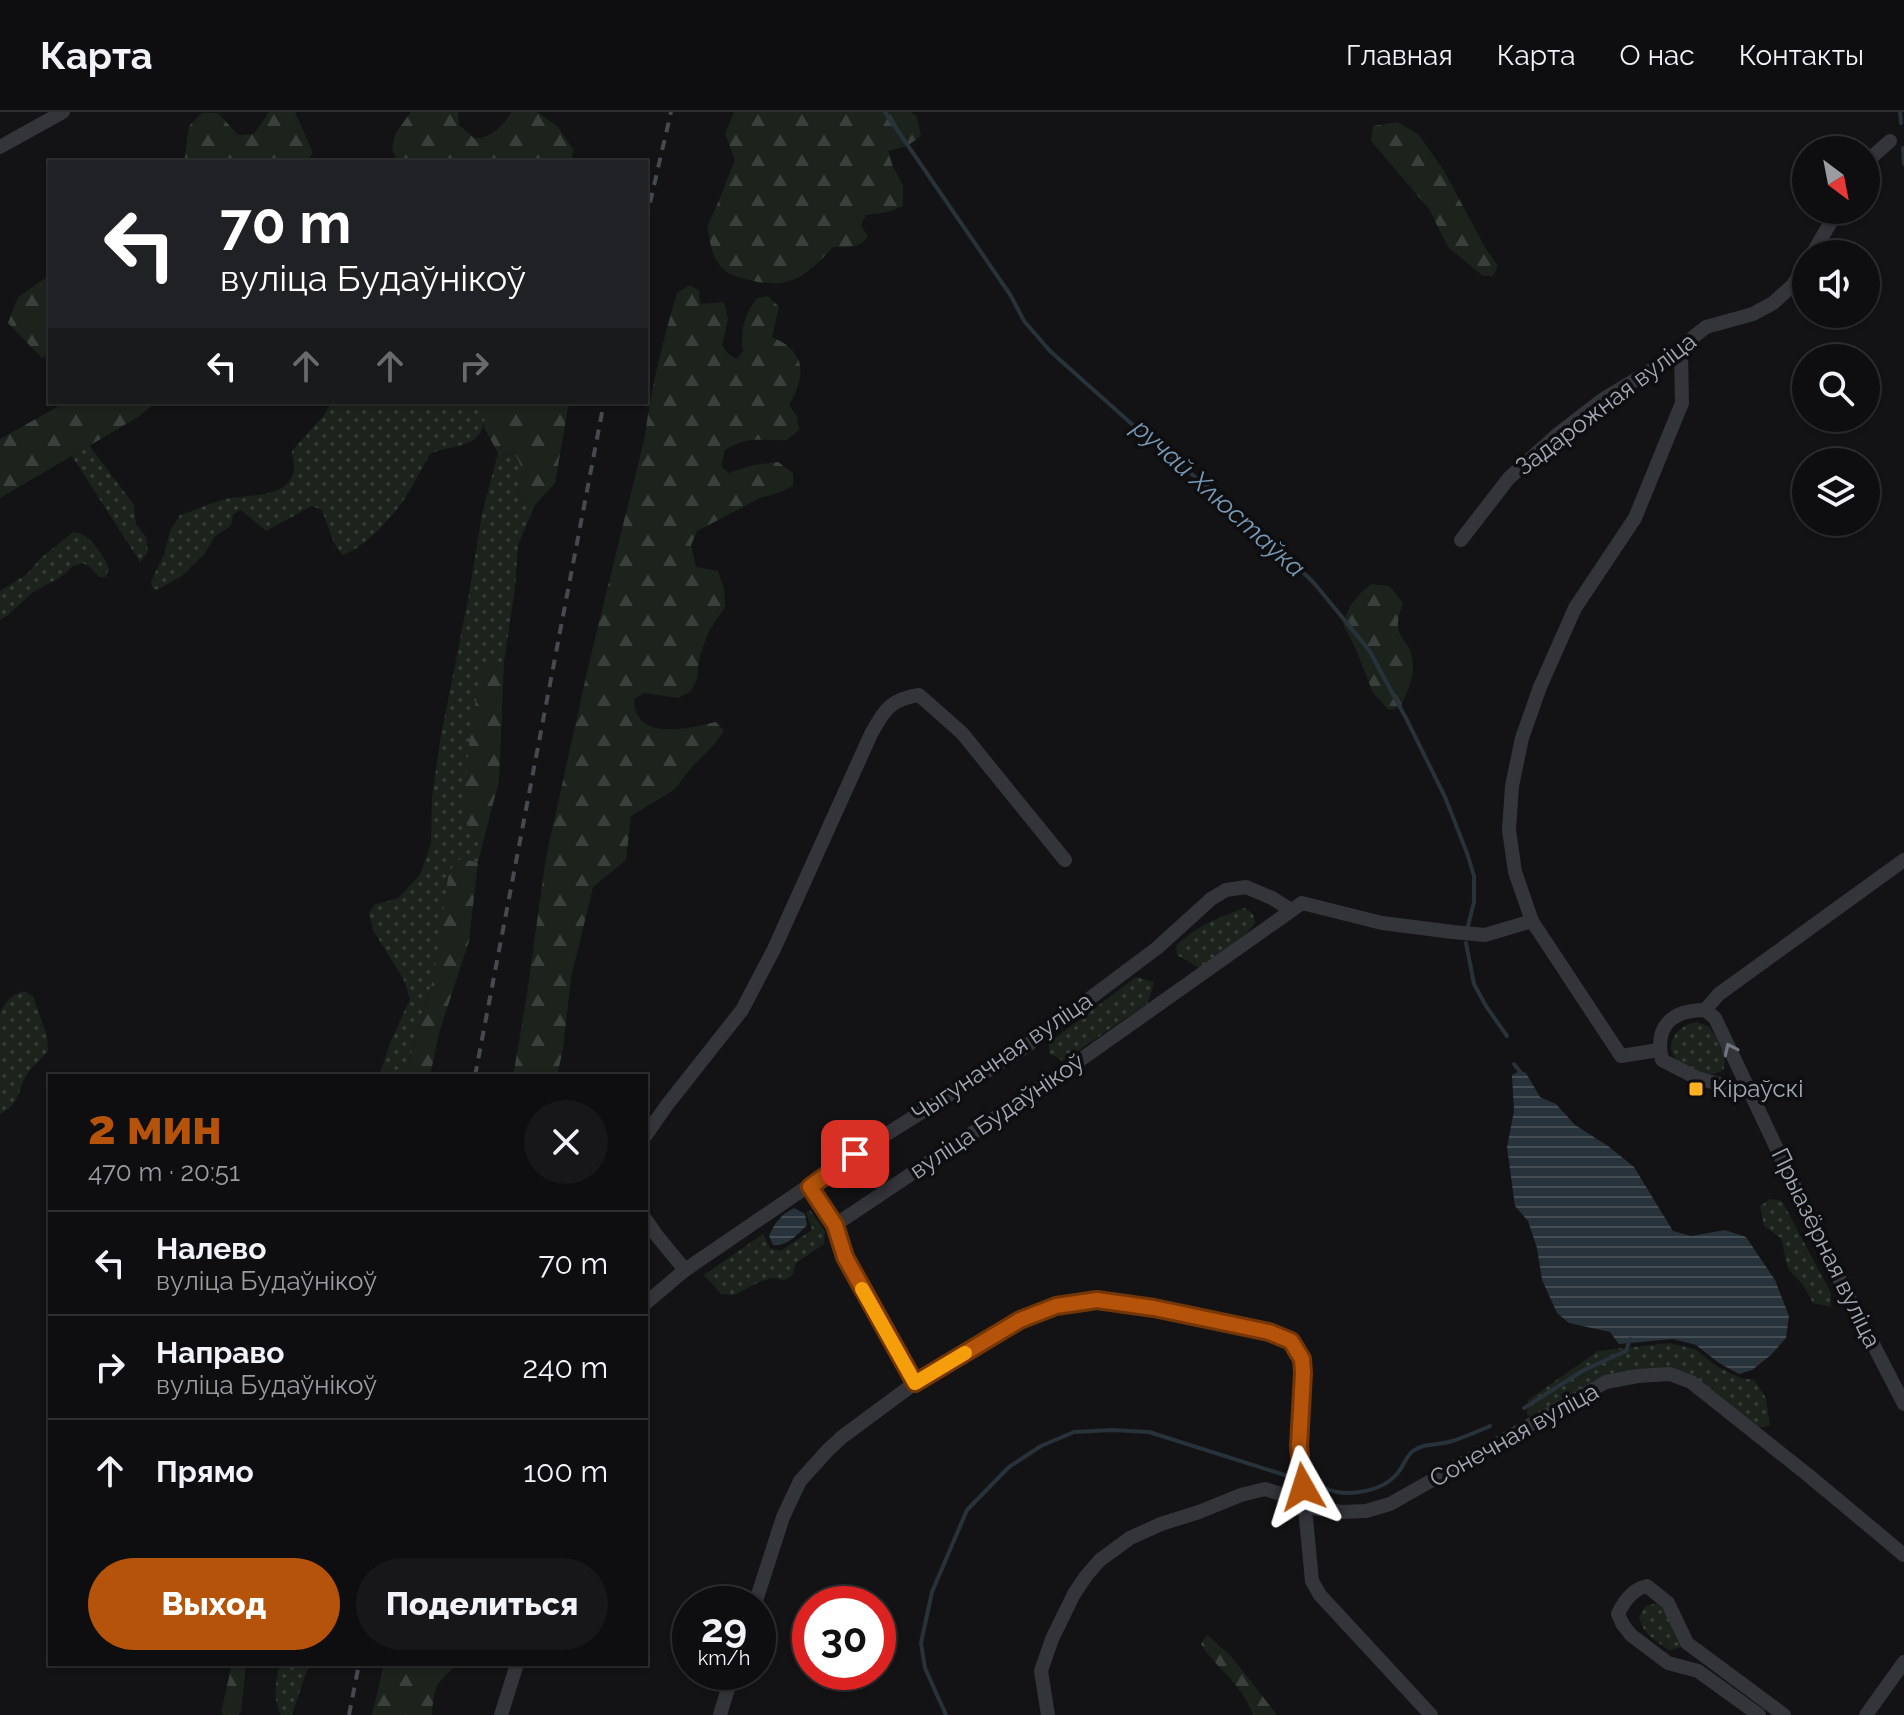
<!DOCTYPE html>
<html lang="ru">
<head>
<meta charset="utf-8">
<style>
  :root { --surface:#0e0e10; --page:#171719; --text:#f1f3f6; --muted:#9b9c9f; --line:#2e2e30; --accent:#b45309 }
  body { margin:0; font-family:Raleway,sans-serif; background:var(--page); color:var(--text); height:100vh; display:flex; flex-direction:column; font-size:30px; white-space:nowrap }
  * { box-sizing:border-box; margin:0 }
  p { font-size:26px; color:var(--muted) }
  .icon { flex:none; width:44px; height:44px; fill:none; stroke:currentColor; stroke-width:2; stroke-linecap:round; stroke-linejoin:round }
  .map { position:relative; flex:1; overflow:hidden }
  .details { position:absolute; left:48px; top:962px; width:600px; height:592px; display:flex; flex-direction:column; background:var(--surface); border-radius:0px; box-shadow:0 2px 6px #0004,0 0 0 2px var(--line) }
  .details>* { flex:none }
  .banner { position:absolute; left:48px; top:48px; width:600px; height:244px; border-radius:0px; box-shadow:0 2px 6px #0004,0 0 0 2px var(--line); background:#202124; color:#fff; overflow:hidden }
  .needle { width:52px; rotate:148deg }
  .fabs { position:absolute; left:1792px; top:24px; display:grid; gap:16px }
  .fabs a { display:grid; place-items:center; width:88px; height:88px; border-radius:50%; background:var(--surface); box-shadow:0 2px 6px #0004,0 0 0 2px var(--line); font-size:40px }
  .speed { position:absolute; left:672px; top:1474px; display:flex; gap:16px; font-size:40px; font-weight:700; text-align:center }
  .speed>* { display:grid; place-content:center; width:104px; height:104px; border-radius:50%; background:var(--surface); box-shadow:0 2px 6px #0004,0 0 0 2px var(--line); line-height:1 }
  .speed small { font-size:20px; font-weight:400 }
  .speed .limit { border:12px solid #d22; background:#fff; color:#111 }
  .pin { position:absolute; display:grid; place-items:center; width:68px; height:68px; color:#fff; margin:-34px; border-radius:16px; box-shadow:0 4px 12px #0006 }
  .me { position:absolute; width:88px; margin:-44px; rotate:354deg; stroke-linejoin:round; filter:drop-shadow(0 0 6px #0008) }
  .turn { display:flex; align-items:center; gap:28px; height:168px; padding:0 40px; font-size:36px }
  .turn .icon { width:104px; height:104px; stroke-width:2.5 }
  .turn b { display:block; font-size:56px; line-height:68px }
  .lanes { display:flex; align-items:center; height:76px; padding:0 40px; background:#0003; justify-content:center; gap:40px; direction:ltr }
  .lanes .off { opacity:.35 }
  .round { display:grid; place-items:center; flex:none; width:84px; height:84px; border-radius:42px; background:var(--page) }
  .summary { display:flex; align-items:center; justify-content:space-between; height:136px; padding:0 40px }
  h1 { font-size:48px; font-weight:800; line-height:60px; color:var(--accent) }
  .action { display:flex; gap:16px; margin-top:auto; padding:16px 40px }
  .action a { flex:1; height:92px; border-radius:48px; background:var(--accent); color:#fff; font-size:32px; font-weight:800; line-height:92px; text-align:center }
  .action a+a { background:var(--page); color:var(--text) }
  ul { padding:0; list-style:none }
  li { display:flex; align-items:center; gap:24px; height:104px; padding:0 40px; border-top:2px solid var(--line) }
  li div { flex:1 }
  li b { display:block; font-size:30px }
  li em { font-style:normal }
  header { display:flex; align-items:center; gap:48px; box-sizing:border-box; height:112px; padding:0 40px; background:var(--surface); border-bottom:2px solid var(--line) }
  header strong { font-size:38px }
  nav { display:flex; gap:44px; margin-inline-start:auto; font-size:28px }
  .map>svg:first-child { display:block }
  .grass { fill:url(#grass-dots) }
  .forest { fill:url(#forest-firs) }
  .water { fill:url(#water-rules) }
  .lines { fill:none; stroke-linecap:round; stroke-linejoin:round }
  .stream { stroke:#28323a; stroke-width:4 }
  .minor { stroke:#34353a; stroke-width:14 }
  .rail { stroke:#46494f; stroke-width:4; stroke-dasharray:10 8; stroke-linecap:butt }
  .oneway { stroke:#71757f }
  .route-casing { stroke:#753606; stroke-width:20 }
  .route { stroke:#b45309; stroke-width:14 }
  .slow { stroke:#f59e0b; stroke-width:14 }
  .poi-dot { fill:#ffb121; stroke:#0e0e10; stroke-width:3 }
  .labels { text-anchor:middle; stroke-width:7; stroke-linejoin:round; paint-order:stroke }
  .street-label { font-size:24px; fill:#a3a9b7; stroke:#0e0e10 }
  .poi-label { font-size:24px; fill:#a3a9b7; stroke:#0e0e10; text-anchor:start }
  .water-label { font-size:26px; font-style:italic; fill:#7799b5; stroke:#0e0e10 }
</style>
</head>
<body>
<header>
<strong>Карта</strong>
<nav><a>Главная</a><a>Карта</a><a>О нас</a><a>Контакты</a></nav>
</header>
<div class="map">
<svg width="1904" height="1603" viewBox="0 0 1904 1603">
  <defs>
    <pattern id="grass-dots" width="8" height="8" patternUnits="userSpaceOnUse" patternTransform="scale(2)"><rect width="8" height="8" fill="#1b231c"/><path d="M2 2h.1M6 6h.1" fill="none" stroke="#39403b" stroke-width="1.8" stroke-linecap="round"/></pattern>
    <pattern id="forest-firs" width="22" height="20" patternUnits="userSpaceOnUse" patternTransform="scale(2)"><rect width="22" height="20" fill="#1b231c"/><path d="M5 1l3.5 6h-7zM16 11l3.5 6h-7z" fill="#39403b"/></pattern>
    <pattern id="water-rules" width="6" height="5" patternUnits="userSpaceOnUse" patternTransform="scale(2)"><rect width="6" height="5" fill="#28323a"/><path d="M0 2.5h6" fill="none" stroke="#444d54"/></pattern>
  </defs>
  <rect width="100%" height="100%" fill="#131315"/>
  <g class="grass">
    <path d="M332 290H486C486 336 467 330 431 341 420 358 412 377 401 392 388 409 363 437 342 443L334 431 322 398 312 394 266 419 241 398 233 402 231 414 215 424 205 441 182 464 157 478 152 475 151 469 164 443 170 419 180 403C194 399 207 392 222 388 243 381 288 389 294 358 295 353 292 344 292 339L324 303Z"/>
    <path d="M89 333 134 393 136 412 146 425 148 440 140 450 72 344Z"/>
    <path d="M498 341 515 342 522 356 518 373 520 388 535 393 518 433 515 476 504 550H491L470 723 483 730 478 750 460 747 433 868 416 922 406 964H379L391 929 410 887 404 868 373 818 369 801 374 793 398 786 420 763 431 731 432 686 440 629 469 482 482 402Z"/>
    <path d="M73 420C90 421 102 441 109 456L106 465H99L91 456 83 451 73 454 61 465 33 480 8 503 0 508V479L27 462 41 446Z"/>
    <path d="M1245 796 1253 802 1255 811 1239 830 1203 858 1177 843 1176 834C1198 813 1217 806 1245 796Z"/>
    <path d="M1136 865 1154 870 1148 891 1063 949 1049 941V931Z"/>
    <path d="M24 879 33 884 47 924 48 939C42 947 31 955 26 964 17 981 20 992 0 1002V900C7 888 11 883 24 879Z"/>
    <path d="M1696 910 1708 914 1716 925 1725 943 1724 957C1714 965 1705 962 1694 957 1690 955 1685 954 1682 952 1660 937 1675 914 1696 910Z"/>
    <path d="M1770 1087 1782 1089 1831 1181V1195L1813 1191 1804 1174 1788 1157 1781 1126 1764 1114 1760 1094Z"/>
    <path d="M810 1098 825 1119 824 1132 796 1151 792 1164 784 1168 773 1166 761 1169 734 1183 721 1182 704 1163 763 1122 770 1136 781 1139 812 1118 806 1100Z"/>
    <path d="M1669 1231 1695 1237 1716 1254 1740 1266 1754 1268 1766 1286 1770 1314 1758 1315 1695 1267 1638 1261 1536 1305 1527 1303 1528 1288 1598 1239Z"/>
    <path d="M1658 1491 1670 1505 1682 1535 1669 1538C1656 1529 1642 1521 1639 1505L1646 1494Z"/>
    <path d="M280 1552H309L292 1603H281C273 1588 275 1568 280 1552Z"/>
  </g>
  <g class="forest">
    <path d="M269 0H295L313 41 305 50H184L189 14 202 1H218L238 23 254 22Z"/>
    <path d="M411 0H458L459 13 475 27C495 23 500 16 512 0H537L558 15 573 37 572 48 571 50H399L392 38 395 22Z"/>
    <path d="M734 0H911L917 5 921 24 907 34 888 39 893 55 903 73V94L888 100 866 103 861 113 868 125C858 137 848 135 833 135 804 166 789 179 745 167 734 164 725 161 718 151 711 142 710 126 707 115L717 93 735 48 725 22Z"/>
    <path d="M1397 10 1418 22 1444 59 1486 137 1498 154 1493 164H1483L1448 135 1429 97 1371 29 1373 14Z"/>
    <path d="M50 163V242L42 246 8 211 18 185Z"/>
    <path d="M690 173 699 179 700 192 724 190 728 208 722 233 728 242 737 247 743 239C740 218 744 203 757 186L768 184 779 195 772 225C807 240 806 264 789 293L797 304 799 318 787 328C760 330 750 322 725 338L721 354 729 361 753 353 778 350 793 361V374L781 380 760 386 697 419 691 433 696 455 718 459 724 477 725 495 709 519 700 543 697 567 691 579 678 586 644 581 634 587C634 631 690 616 716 610L724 619 712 635 691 656 674 678 631 704 626 748 593 775 571 866 563 937 557 964H513L526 889 546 745 590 547 645 324C651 275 663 228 677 181Z"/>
    <path d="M66 290H157L138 305 0 386V327Z"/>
    <path d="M486 290H569L555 371 535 393 520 388 518 373 522 356 515 342 498 341 484 315Z"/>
    <path d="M1371 472 1389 474 1403 491C1400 501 1395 512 1400 522 1402 528 1408 532 1410 538 1417 560 1410 575 1401 594L1389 598 1373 581 1355 535 1343 512C1348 494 1356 484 1371 472Z"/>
    <path d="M491 550H504L499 669 483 730 470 723 463 698 471 612 481 565Z"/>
    <path d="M460 747 478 750 469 829 439 921 430 964H406L416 922 433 868 449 759Z"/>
    <path d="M1207 1523 1231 1544 1277 1603H1253C1242 1571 1217 1558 1201 1532Z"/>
    <path d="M232 1552H246L241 1600 238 1603H223L221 1600Z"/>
    <path d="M384 1552H458C436 1571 434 1573 432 1603H372Z"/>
  </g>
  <g class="water">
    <path d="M1520 959 1526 961 1540 985 1556 992 1575 1013 1608 1034 1634 1055 1673 1119 1691 1124 1725 1118 1746 1125 1775 1168 1789 1204 1786 1226 1771 1243 1752 1258 1739 1262 1719 1251 1696 1233 1673 1227 1619 1232 1610 1220 1569 1211 1557 1201 1542 1168 1537 1136 1528 1109 1515 1094 1507 1035 1514 999 1512 963Z"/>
    <path d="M794 1096 805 1102 807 1113C798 1122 787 1135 773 1133L769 1124C775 1110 781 1103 794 1096Z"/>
  </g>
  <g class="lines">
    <g class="stream">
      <path d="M885 0 1011 184 1024 209 1050 239 1153 331 1255 413 1314 471 1369 538 1407 608 1445 685 1467 741 1474 764V790L1468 814"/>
      <path d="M1900 0 1901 11"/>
      <path d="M1903 36 1904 52"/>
      <path d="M1466 831 1474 872 1486 894 1507 924"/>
      <path d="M1514 952 1521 961"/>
      <path d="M1524 1296 1584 1258 1626 1239 1630 1227"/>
      <path d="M1314 1371C1322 1374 1330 1379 1337 1380 1356 1383 1382 1378 1395 1364 1403 1357 1405 1345 1413 1339 1424 1331 1437 1333 1449 1330 1463 1326 1476 1320 1490 1314"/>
      <path d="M946 1603 925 1556 921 1531 932 1480 967 1398 1009 1355 1041 1334 1074 1320 1112 1318 1149 1320 1291 1365"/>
    </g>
    <g class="minor">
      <path d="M0 35 63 0"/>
      <path d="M1866 54 1873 44 1890 29"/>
      <path d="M1812 142 1838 98"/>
      <path d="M1461 428 1509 366 1558 322 1602 288 1681 240 1691 227 1706 215 1753 202 1773 191 1793 173 1806 152"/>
      <path d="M1705 898 1719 882 1904 748"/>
      <path d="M1659 938 1621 944 1532 809 1515 760 1509 718 1512 674 1522 626 1540 575 1575 496 1635 406 1682 291 1681 240"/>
      <path d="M1749 980 1697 966 1662 948C1654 914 1672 898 1705 898L1715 906 1828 1145 1904 1292"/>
      <path d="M646 1023 667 993 742 898 774 837 871 622C884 598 891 587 919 583L962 621 1065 748"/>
      <path d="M810 1075 835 1113"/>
      <path d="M646 1108 658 1125 685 1158"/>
      <path d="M646 1191 685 1158 855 1042 1025 935 1157 836 1211 787 1226 778 1246 775 1272 786 1291 798"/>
      <path d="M915 1271 845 1145 835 1113 1059 963 1302 791 1382 811 1453 820 1485 823 1532 809"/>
      <path d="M755 1492 783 1405 800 1369 828 1338 842 1325 915 1271 1020 1208 1056 1194 1097 1188 1154 1196 1269 1220 1291 1229 1299 1240 1302 1247 1303 1261 1299 1334 1312 1469 1320 1483 1431 1603"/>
      <path d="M501 1603 517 1552"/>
      <path d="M720 1603 733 1560"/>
      <path d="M1048 1603 1041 1559 1052 1527 1074 1482 1086 1464 1100 1448 1130 1426 1161 1412 1199 1400 1241 1383 1265 1377 1287 1384 1305 1395 1342 1400 1366 1399 1390 1392 1606 1270 1638 1264 1670 1262 1691 1270 1808 1363 1904 1443"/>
      <path d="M1759 1603 1698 1559 1668 1551 1631 1523 1623 1513 1618 1502C1624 1489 1632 1477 1647 1474L1668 1491 1687 1531 1784 1603"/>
      <path d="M1866 1603 1904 1550"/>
    </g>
    <g class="rail">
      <path d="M646 108 671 0"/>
      <path d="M475 964 604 290"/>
      <path d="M349 1603 359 1552"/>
    </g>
  </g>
  <defs><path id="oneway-chevron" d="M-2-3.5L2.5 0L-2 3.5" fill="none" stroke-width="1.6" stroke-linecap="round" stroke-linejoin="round" transform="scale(2)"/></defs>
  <use class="oneway" href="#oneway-chevron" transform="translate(1730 937) rotate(-115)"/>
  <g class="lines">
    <g class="route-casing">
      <path id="route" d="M855 1042 810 1075 835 1113 845 1145 915 1271 1020 1208 1056 1194 1097 1188 1154 1196 1269 1220 1291 1229 1302 1247 1303 1261 1299 1334 1303 1375"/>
    </g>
    <use href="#route" class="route"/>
    <path class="slow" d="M862 1177 915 1271 965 1241"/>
  </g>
  <rect class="poi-dot" x="1688" y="969" width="16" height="16" rx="4"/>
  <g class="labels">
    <g class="street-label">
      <text transform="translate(1606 292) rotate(-37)" y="8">Задарожная вуліца</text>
      <text transform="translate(1002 945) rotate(-34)" y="8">Чыгуначная вуліца</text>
      <text transform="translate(997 1004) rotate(-34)" y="8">вуліца Будаўнікоў</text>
      <text transform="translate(1826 1136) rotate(64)" y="8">Прыазёрная вуліца</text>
      <text transform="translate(1514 1323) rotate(-29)" y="8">Сонечная вуліца</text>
    </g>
    <g class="poi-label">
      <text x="1712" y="985">Кіраўскі</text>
    </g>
    <g class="water-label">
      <text transform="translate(1219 386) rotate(42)" y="9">ручай Хлюстаўка</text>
    </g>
  </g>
</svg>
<div class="fabs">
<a><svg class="needle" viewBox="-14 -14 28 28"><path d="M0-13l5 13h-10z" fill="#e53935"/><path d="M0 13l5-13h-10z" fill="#9b9c9f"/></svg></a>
<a><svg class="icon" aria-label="sound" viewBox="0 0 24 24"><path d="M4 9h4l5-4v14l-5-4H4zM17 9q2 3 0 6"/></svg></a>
<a><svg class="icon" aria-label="search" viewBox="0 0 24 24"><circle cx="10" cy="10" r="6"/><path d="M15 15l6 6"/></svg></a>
<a><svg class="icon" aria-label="layers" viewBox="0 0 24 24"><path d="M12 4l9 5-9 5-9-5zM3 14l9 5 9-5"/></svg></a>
</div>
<div class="speed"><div>29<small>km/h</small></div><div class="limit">30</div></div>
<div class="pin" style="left:855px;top:1042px;background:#d93025"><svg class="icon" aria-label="arrive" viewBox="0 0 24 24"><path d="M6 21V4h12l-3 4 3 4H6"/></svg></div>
<svg class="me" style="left:1303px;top:1375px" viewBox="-20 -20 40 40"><path d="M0-17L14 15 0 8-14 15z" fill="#b45309" stroke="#fff" stroke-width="4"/></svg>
<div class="banner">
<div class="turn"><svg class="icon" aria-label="left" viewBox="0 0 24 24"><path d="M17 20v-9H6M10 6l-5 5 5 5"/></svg><div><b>70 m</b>вуліца Будаўнікоў</div></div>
<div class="lanes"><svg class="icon" aria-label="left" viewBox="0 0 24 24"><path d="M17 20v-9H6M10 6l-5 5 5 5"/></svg><svg class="icon off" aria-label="ahead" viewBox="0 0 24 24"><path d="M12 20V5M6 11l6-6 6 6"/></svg><svg class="icon off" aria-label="ahead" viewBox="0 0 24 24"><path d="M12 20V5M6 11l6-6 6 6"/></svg><svg class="icon off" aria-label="right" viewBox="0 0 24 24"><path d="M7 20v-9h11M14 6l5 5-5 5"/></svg></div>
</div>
<section class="details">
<div class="summary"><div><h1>2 мин</h1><p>470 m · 20:51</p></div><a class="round"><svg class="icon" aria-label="close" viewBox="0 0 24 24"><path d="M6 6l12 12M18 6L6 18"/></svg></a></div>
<ul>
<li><svg class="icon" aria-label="left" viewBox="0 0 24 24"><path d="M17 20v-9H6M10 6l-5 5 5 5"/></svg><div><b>Налево</b><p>вуліца Будаўнікоў</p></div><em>70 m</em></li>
<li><svg class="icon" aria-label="right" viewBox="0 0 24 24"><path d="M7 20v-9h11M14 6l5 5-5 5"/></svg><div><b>Направо</b><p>вуліца Будаўнікоў</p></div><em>240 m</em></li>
<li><svg class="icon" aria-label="ahead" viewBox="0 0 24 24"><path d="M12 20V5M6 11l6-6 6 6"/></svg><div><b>Прямо</b></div><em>100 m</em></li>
</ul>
<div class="action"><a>Выход</a><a>Поделиться</a></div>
</section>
</div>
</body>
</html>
